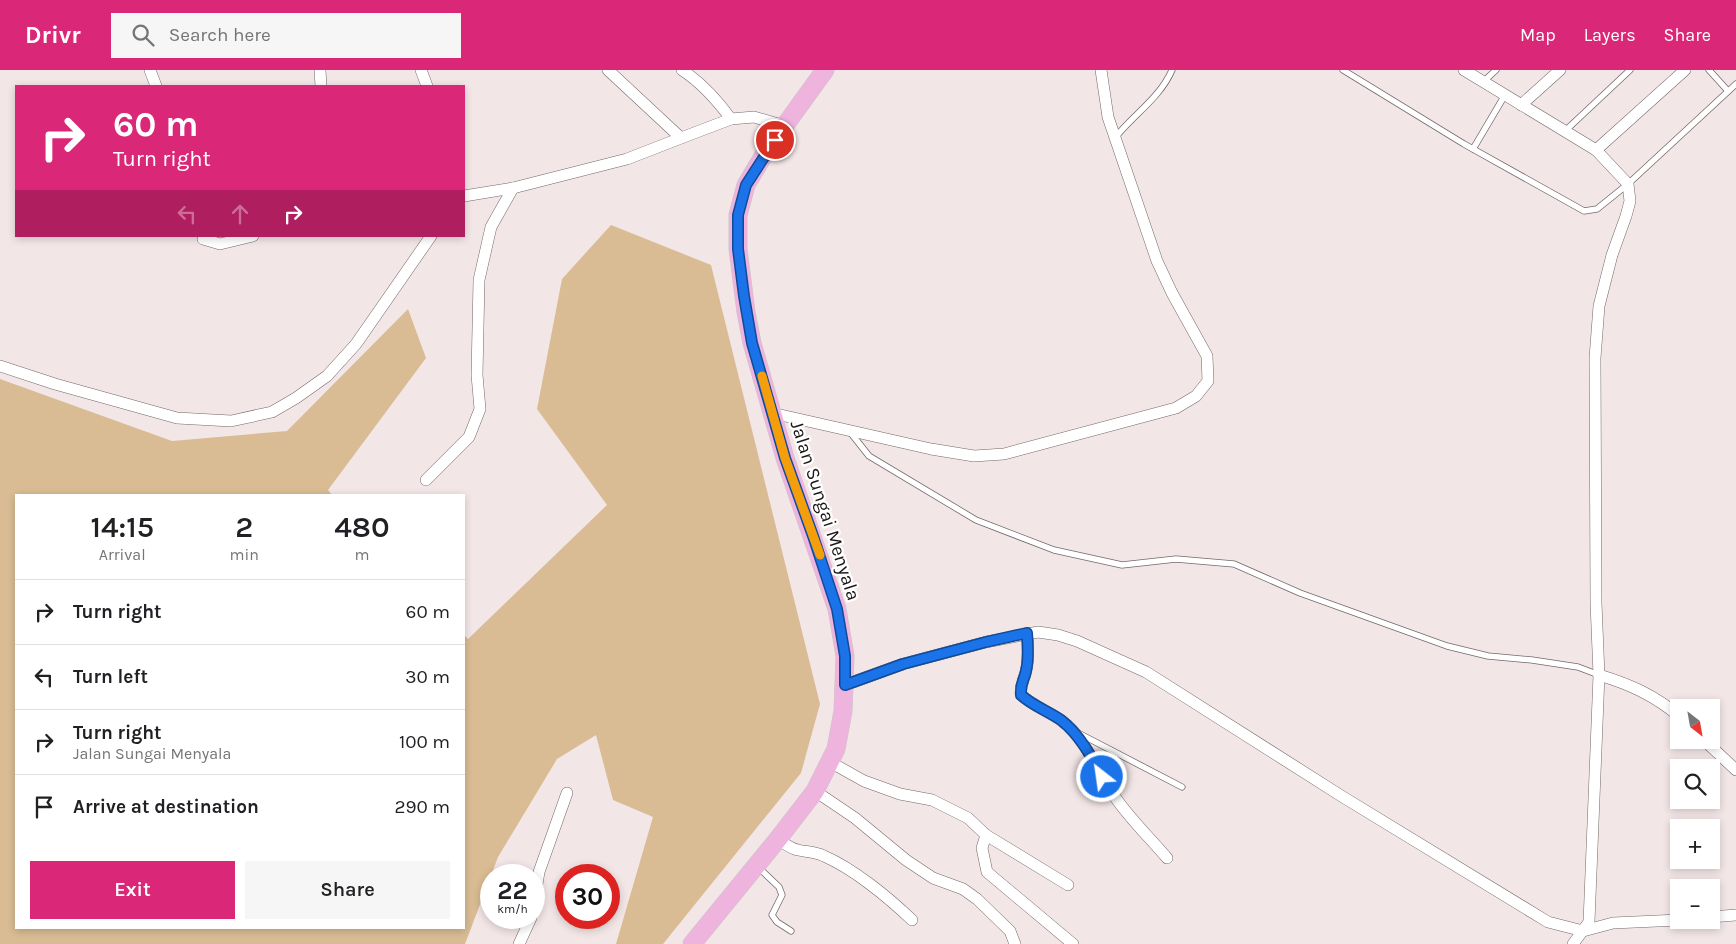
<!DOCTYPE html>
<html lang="en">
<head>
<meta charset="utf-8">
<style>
  :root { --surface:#fff; --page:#f6f6f6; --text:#202124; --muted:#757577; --line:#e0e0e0; --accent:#db2777 }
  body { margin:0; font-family:Karla,sans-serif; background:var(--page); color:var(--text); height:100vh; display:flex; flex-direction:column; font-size:19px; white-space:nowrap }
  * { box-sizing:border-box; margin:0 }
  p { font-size:16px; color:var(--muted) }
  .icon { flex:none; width:28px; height:28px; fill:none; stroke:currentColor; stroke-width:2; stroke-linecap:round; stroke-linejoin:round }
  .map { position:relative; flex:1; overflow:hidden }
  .details { position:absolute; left:15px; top:424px; width:450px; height:435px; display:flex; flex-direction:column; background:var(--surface); border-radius:0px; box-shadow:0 2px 8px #0003 }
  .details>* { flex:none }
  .banner { position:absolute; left:15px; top:15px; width:450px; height:152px; border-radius:0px; box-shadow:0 2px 8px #0003; background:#db2777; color:#fff; overflow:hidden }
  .needle { width:32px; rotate:149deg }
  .controls { position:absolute; left:1670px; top:629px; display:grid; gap:10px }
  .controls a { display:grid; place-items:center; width:50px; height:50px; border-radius:0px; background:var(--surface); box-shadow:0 2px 8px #0003; font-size:25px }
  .speed { position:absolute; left:480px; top:794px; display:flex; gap:10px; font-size:25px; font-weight:700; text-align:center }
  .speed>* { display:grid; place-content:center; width:65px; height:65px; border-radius:50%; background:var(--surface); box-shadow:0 2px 8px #0003; line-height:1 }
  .speed small { font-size:12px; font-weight:400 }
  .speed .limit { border:8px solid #d22; background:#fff; color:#111 }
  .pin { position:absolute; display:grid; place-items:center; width:42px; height:42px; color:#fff; margin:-21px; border:2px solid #fff; border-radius:50%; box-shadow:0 1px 5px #0007 }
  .me { position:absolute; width:55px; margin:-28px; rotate:330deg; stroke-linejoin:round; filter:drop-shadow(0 0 4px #0008) }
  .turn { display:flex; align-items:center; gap:18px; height:105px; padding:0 15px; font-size:22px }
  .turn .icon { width:65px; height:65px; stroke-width:2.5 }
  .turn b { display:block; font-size:35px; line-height:42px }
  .lanes { display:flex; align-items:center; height:48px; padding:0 15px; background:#0003; justify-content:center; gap:25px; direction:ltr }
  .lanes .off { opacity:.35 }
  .eta { display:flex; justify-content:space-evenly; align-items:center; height:85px; text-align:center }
  .eta b { font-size:30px; font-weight:600; line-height:35px }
  .action { display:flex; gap:10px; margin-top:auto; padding:10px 15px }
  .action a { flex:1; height:58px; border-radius:0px; background:var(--accent); color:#fff; font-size:20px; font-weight:600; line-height:58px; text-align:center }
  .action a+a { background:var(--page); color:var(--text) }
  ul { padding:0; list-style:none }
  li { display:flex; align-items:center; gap:15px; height:65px; padding:0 15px; border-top:1px solid var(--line) }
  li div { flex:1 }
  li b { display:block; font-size:19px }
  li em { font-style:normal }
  header { display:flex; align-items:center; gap:30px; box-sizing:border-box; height:70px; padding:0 25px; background:var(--accent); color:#fff }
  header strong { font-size:24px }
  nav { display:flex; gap:28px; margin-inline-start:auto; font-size:18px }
  .search { width:350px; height:45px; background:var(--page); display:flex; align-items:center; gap:12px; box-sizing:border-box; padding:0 18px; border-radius:0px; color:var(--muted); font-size:19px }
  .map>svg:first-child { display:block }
  .green { fill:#d9bc93 }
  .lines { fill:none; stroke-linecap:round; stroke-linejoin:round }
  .lane-casing { stroke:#746869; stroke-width:7 }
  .street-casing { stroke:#746869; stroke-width:12 }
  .primary-casing { stroke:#c9c7c7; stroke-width:19 }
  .lane { stroke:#fff; stroke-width:5.5 }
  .street { stroke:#fff; stroke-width:11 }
  .primary { stroke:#eeb4dd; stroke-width:18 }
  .route-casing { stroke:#114b97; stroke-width:12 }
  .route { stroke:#1a73e8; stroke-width:9 }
  .slow { stroke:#f59e0b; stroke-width:9 }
  .labels { text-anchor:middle; stroke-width:4.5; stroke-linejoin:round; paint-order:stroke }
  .street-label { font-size:19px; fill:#1c1717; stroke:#fff }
</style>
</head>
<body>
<header>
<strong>Drivr</strong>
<div class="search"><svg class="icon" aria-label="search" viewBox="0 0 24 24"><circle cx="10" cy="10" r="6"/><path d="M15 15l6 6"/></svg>Search here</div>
<nav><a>Map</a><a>Layers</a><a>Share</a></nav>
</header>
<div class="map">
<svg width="1736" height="874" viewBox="0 0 1736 874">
  <rect width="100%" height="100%" fill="#f3e6e7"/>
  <path class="green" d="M611 155 711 195 820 634 801 703 663 874H616L653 747 613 730 596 665 557 689 498 787 465 874H0V309L172 371 287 361 408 239 426 288 328 420 332 425H16V858H464V565L468 569 607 435 537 339 562 209Z"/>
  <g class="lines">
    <g class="lane-casing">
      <g id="lane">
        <path d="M1343 0 1464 74 1584 141 1597 139 1628 114 1736 14"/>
        <path d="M1709 0 1728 21"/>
        <path d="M1483 12 1496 0"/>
        <path d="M1565 61 1630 0"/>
        <path d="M1115 68C1133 45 1160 28 1172 0"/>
        <path d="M1473 79 1505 25"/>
        <path d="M850 362 869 386 976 450 1054 480 1122 495 1176 489 1234 494 1300 523 1447 576 1488 586 1532 590 1578 597 1599 605"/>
        <path d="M1080 664 1182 717"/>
        <path d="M759 798 779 817 782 825 772 845 777 852 791 861"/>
      </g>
    </g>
    <g class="street-casing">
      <g id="street">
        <path d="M150 0 156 16"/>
        <path d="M320 0 321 16"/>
        <path d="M421 0 427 16"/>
        <path d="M608 0 681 68 731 49 754 47 785 56"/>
        <path d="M682 0C702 13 717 30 731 49"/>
        <path d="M1464 0 1596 80 1628 114 1630 131 1626 146 1612 185 1599 236 1595 288 1596 533 1599 605 1589 852 1573 874"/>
        <path d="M1521 35 1560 0"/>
        <path d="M1596 80 1685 0"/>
        <path d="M464 126 513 118 627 89 681 68"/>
        <path d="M203 169 220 174 253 166"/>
        <path d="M0 296 55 314 177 348 231 351 272 342 296 328 327 306 356 274 431 166"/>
        <path d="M772 343 931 379 974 386 1004 384 1176 338 1196 326 1208 311 1207 286 1172 223 1157 191 1108 47 1101 0"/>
        <path d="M426 410 469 367 480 339 477 305 479 210 491 157 513 118"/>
        <path d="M1027 563C1028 575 1029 588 1026 601 1024 611 1020 613 1021 625 1037 639 1060 645 1074 662 1091 681 1100 706 1115 727 1130 749 1150 768 1167 788"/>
        <path d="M1599 605C1629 614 1654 625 1679 646"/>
        <path d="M845 615 903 594 986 572 1038 562 1058 565 1077 571 1146 602 1343 727 1548 852 1583 861 1613 853 1679 850"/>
        <path d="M1704 670 1736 700"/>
        <path d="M830 692 864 711 900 724 932 730 968 748 986 765 982 778 987 802 1073 874"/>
        <path d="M815 721 855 748 906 790 933 808 963 819 977 829 1010 861 1015 874"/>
        <path d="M986 765 1068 815"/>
        <path d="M778 769C784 773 791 779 798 780 807 782 816 782 824 786 854 799 889 828 912 850"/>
        <path d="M534 832 539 802 567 723"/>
        <path d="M1711 847 1736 845"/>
        <path d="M519 874 531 848"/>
      </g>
    </g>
    <g class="primary-casing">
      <path id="primary" d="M692 874 778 769 815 721 836 679 843 641 845 586 837 539 785 388 752 273 746 242 738 179V145L746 115 765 83 825 0"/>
    </g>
    <use href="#lane" class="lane"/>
    <use href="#street" class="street"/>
    <use href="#primary" class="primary"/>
  </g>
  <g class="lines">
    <g class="route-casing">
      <path id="route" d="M775 70 746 115 738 145V179L744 226 752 273 785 388 813 466 837 539 845 586V615L903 594 986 572 1027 563C1028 575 1029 589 1026 601 1024 611 1020 613 1021 625 1033 636 1048 641 1061 650 1080 665 1091 686 1102 707"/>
    </g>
    <use href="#route" class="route"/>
    <path class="slow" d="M762 306 785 388 820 485"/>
  </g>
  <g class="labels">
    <g class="street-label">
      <text transform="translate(826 440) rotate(72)" y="7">Jalan Sungai Menyala</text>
    </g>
  </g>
</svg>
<div class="controls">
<a><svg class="needle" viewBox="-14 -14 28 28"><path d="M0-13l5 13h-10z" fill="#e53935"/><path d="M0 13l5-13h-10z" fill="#757577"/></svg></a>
<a><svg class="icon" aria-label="search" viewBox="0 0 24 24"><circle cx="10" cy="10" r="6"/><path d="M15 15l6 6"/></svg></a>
<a>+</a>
<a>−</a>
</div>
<div class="speed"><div>22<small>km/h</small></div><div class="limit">30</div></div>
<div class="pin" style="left:775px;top:70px;background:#d93025"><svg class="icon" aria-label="arrive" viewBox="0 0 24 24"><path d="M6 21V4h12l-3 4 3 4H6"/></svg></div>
<svg class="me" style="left:1102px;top:707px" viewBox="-20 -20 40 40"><circle r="17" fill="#1a73e8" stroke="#fff" stroke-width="3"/><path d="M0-11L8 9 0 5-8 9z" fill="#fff"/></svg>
<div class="banner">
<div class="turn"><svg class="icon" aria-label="right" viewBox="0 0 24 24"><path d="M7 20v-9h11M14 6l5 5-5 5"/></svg><div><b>60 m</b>Turn right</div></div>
<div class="lanes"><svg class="icon off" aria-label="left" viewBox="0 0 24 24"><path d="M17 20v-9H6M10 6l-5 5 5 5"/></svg><svg class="icon off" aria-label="ahead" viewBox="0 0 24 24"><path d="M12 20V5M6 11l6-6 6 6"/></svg><svg class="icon" aria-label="right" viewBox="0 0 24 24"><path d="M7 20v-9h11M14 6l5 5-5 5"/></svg></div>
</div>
<section class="details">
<div class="eta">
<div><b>14:15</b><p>Arrival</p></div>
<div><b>2</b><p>min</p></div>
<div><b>480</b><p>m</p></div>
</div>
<ul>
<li><svg class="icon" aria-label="right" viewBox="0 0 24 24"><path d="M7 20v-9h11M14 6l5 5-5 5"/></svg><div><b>Turn right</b></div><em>60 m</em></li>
<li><svg class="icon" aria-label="left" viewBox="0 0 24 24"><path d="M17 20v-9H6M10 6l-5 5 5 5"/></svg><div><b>Turn left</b></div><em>30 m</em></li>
<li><svg class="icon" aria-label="right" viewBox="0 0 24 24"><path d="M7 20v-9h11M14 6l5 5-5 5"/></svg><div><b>Turn right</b><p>Jalan Sungai Menyala</p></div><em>100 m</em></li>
<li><svg class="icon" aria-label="arrive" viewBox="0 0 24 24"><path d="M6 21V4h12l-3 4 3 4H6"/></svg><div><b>Arrive at destination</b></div><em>290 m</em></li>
</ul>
<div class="action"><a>Exit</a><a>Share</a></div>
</section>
</div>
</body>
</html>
